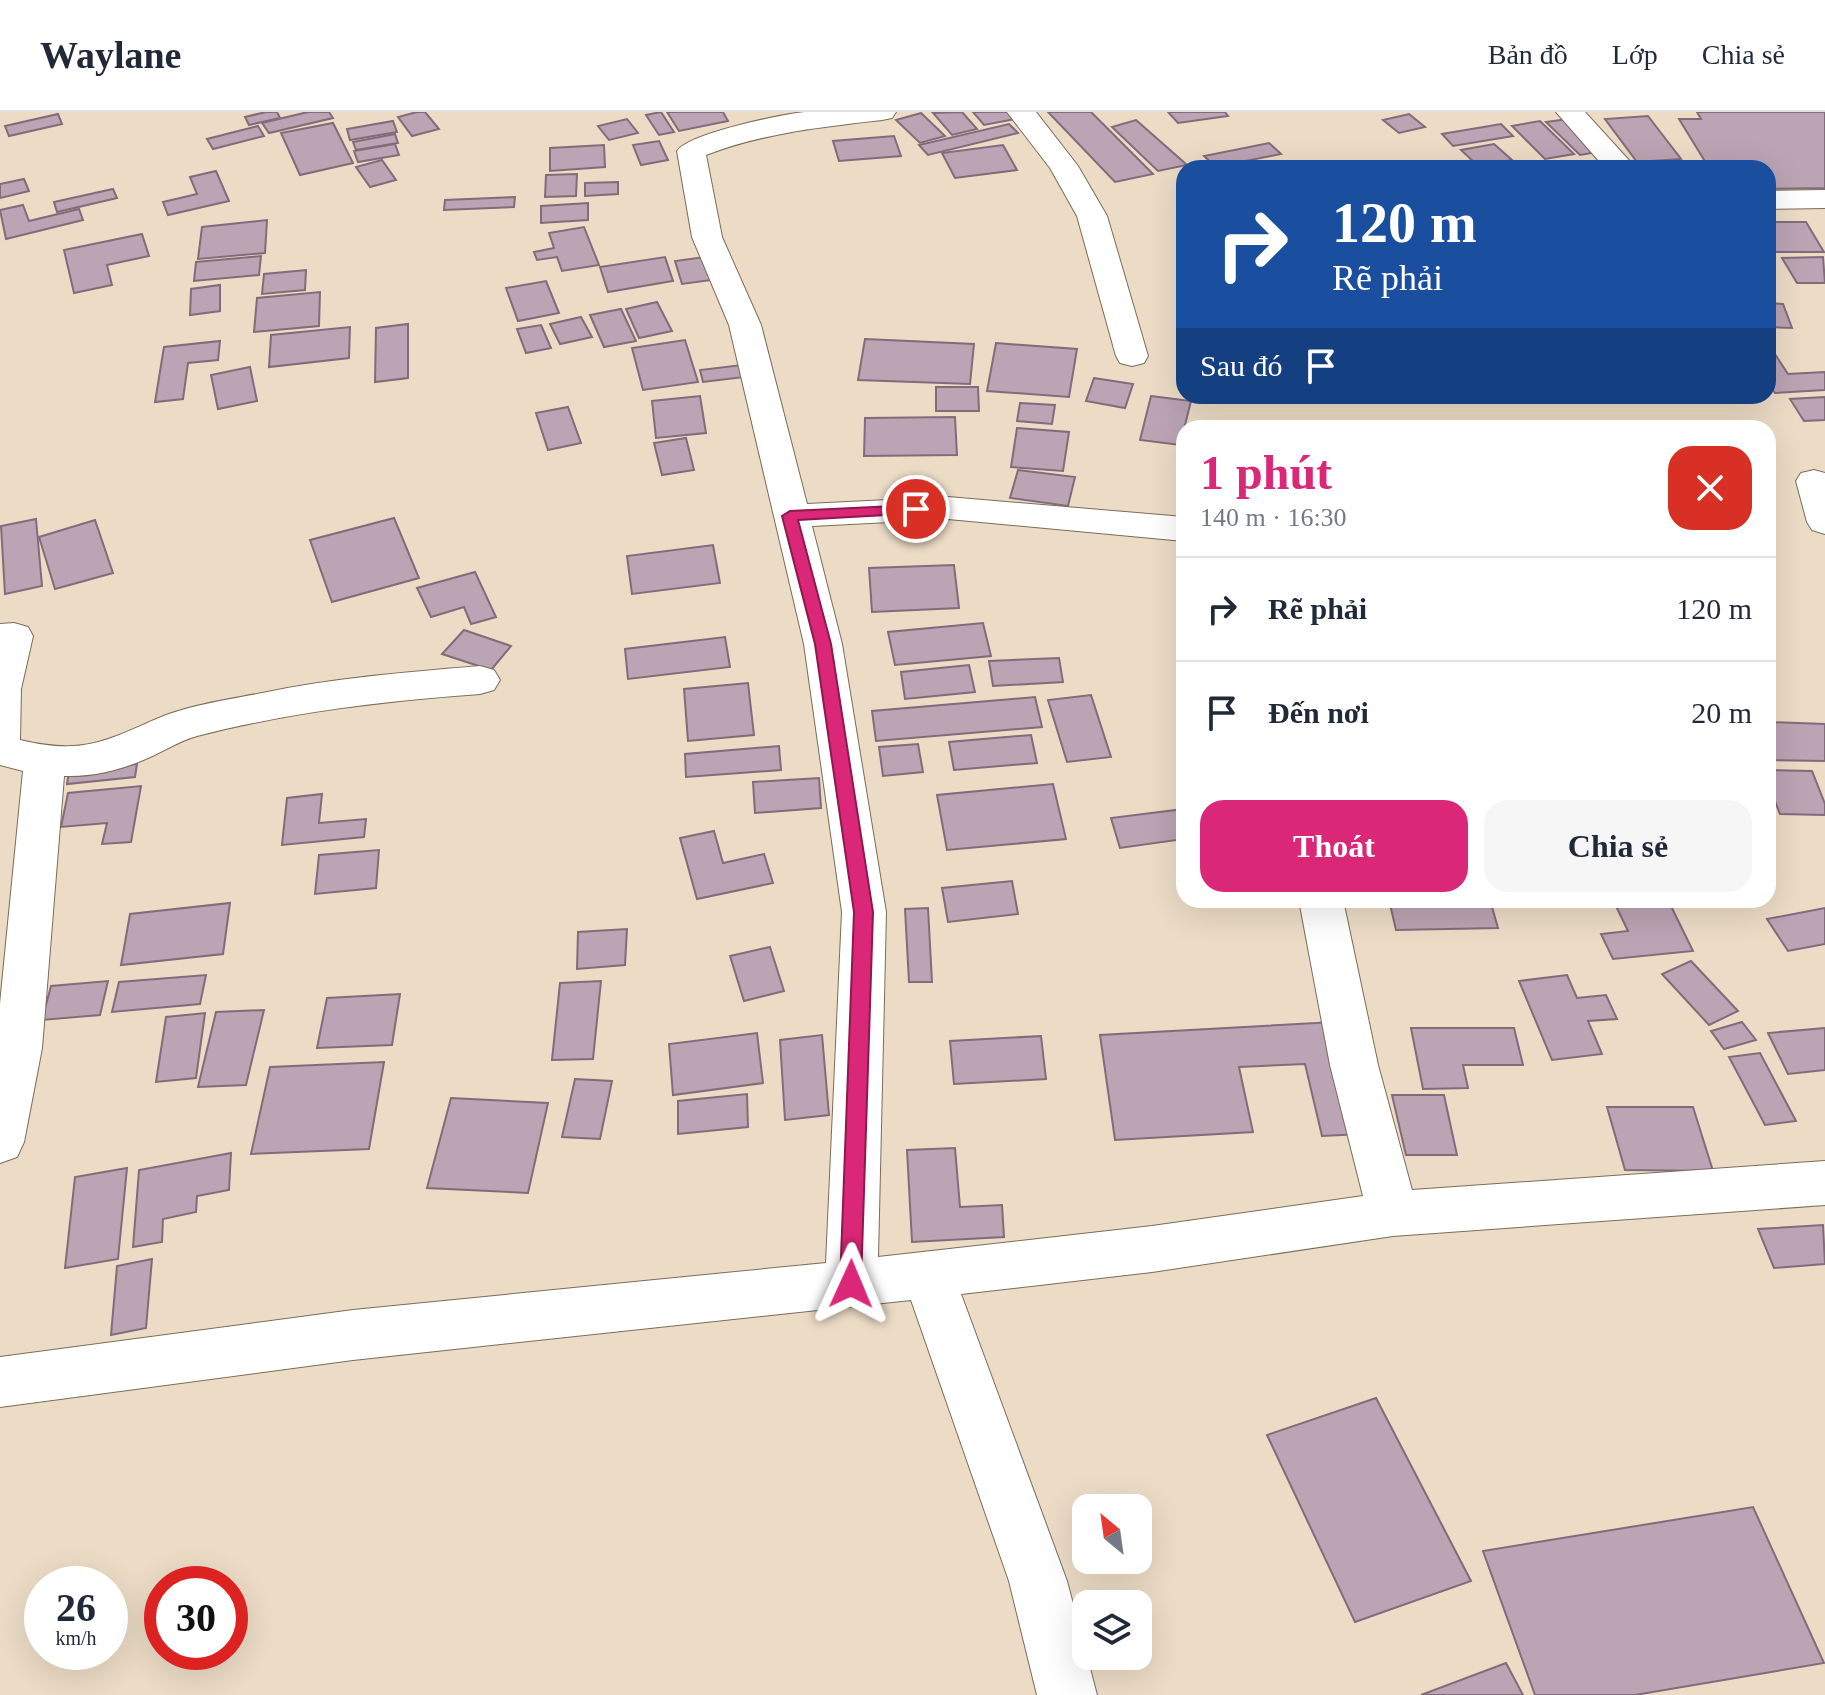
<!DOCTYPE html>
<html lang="vi">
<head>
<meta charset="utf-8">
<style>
  :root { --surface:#fff; --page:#f6f6f7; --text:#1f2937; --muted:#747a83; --line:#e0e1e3; --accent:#db2777 }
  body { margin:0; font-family:Georgia,serif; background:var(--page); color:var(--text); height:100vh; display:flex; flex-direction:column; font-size:30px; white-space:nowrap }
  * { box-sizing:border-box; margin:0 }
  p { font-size:26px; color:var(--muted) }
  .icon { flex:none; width:44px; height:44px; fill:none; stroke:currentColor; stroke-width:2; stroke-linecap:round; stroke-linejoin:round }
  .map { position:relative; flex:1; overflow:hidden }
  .panel { position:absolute; left:1176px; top:308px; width:600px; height:488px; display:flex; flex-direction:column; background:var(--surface); border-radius:24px; box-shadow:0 8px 32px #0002 }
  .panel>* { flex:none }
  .guide { position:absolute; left:1176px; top:48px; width:600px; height:244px; border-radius:24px; box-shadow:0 8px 32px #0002; background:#1a4fa0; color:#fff; overflow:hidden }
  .needle { width:52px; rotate:331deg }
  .tools { position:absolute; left:1072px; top:1382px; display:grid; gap:16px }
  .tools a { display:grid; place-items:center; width:80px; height:80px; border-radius:16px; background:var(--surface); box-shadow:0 8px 32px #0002; font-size:40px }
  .speed { position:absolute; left:24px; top:1454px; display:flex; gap:16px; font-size:40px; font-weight:700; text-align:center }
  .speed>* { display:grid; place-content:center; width:104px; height:104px; border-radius:50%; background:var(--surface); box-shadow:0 8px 32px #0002; line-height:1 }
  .speed small { font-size:20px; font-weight:400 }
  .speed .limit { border:12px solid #d22; background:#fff; color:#111 }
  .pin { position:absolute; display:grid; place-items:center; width:68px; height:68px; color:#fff; margin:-34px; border:4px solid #fff; border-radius:50%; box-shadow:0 2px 8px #0007 }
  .me { position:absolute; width:88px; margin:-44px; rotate:1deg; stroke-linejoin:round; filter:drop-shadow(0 0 6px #0008) }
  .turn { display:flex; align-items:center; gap:28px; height:168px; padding:0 24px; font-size:36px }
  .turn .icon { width:104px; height:104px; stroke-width:2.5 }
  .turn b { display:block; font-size:56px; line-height:68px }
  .then { display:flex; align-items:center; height:76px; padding:0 24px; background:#0003; gap:16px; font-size:30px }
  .round { display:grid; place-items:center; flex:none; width:84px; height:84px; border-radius:24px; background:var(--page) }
  .head { display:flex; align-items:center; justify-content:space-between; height:136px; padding:0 24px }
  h1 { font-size:48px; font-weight:700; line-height:60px; color:var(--accent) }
  .cta { display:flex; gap:16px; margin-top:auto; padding:16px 24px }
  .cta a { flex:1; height:92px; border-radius:24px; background:var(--accent); color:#fff; font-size:32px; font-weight:700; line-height:92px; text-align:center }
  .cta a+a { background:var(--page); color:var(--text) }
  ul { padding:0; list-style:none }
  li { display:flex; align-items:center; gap:24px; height:104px; padding:0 24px; border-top:2px solid var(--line) }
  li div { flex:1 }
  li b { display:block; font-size:30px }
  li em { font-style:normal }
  header { display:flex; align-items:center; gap:48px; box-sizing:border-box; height:112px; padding:0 40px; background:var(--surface); border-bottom:2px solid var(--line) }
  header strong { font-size:38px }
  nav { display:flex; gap:44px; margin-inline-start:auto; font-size:28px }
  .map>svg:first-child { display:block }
  .building { fill:#bba4b3; stroke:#826c7a; stroke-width:2 }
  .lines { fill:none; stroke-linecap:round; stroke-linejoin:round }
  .minor-casing { stroke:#7a6c59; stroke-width:2 }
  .minor { fill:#fff; fill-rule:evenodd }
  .route { fill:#db2777; stroke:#8e194d; stroke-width:2 }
</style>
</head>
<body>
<header>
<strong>Waylane</strong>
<nav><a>Bản đồ</a><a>Lớp</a><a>Chia sẻ</a></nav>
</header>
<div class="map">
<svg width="1825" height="1583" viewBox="0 0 1825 1583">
  <rect width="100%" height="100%" fill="#ecdcc6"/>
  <g class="building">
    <path d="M266 0H277L280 6 249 13 245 5Z"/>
    <path d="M308 0H329L333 6 269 21 262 11Z"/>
    <path d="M417 0H425L439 17 412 24 398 5Z"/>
    <path d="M661 0 674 20 659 23 646 3Z"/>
    <path d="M667 0H723L728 9 679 19Z"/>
    <path d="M962 0 977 17 952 23 933 1Z"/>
    <path d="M973 0H1016L1021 6 984 13Z"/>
    <path d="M1048 0H1091L1153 62 1115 70Z"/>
    <path d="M1168 0H1225L1228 4 1178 11Z"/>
    <path d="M1697 0H1825V76L1768 77V56H1709L1679 7H1701Z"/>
    <path d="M921 1 945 24 920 31 896 8Z"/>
    <path d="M58 2 62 12 9 24 5 14Z"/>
    <path d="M1409 2 1425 15 1399 21 1383 8Z"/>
    <path d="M1648 4 1681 47 1637 50 1605 7Z"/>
    <path d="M627 7 638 21 609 28 598 14Z"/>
    <path d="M1568 7 1603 39 1580 43 1546 10Z"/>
    <path d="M1136 8 1187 53 1158 59 1112 15Z"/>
    <path d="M393 9 397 20 350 28 347 17Z"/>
    <path d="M1540 9 1574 42 1545 47 1512 14Z"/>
    <path d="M333 11 353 51 300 63 281 21Z"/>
    <path d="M1009 12 1018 21 928 43 919 33Z"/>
    <path d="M1501 12 1513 24 1453 34 1442 22Z"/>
    <path d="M258 14 264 24 213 37 207 27Z"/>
    <path d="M395 22 398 31 356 38 353 30Z"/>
    <path d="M894 24 901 44 839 49 833 29Z"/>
    <path d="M659 29 668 48 641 53 633 33Z"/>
    <path d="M1269 31 1281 42 1216 55 1204 44Z"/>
    <path d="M395 32 399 43 358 50 354 39Z"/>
    <path d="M1494 32 1512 48 1479 55 1461 38Z"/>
    <path d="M604 33 605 55 550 59V36Z"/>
    <path d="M1003 33 1017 58 955 66 942 41Z"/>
    <path d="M382 48 396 68 370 75 356 55Z"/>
    <path d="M1588 49 1594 56H1555L1553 53Z"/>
    <path d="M216 59 229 89 168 103 163 90 197 82 190 65Z"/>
    <path d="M577 62 576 84 545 85 546 63Z"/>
    <path d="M24 67 29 79 0 86V72Z"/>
    <path d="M618 70V82L585 84V71Z"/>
    <path d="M113 77 117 86 57 100 54 90Z"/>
    <path d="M515 85 514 95 444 98 445 88Z"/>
    <path d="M588 91V108L541 111V94Z"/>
    <path d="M23 93 29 109 79 97 83 108 6 127 0 98Z"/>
    <path d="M267 108 265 141 198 147 202 115Z"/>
    <path d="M1768 110H1806L1824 140H1769Z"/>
    <path d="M584 115 599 153 562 159 557 145 537 148 534 140 554 136 549 121Z"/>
    <path d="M142 122 149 144 107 153 112 173 74 181 64 138Z"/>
    <path d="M261 144 259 163 194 169 196 150Z"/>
    <path d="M712 144 719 167 682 172 675 149Z"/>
    <path d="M665 145 673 169 608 180 600 155Z"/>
    <path d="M1823 145 1825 171H1797L1782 146Z"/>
    <path d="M306 158 305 178 262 182 264 162Z"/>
    <path d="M546 169 559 201 518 209 506 176Z"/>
    <path d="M220 173V199L190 203 191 177Z"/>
    <path d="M320 180 319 214 254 220 257 186Z"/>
    <path d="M657 190 672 219 639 226 626 197Z"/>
    <path d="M1768 191 1783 192 1792 216 1768 215Z"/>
    <path d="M621 197 636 229 604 235 590 203Z"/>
    <path d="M581 205 592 225 560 232 550 212Z"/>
    <path d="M408 212V266L375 270 376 216Z"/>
    <path d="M541 213 551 236 526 241 517 217Z"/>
    <path d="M350 215 349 246 269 255 271 223Z"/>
    <path d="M865 227 974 232 970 272 858 268Z"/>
    <path d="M685 228 698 270 643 278 632 236Z"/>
    <path d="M220 229 218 248 188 251 183 287 155 290 164 235Z"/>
    <path d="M996 231 1077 237 1069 285 987 279Z"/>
    <path d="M1771 236 1788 262 1825 260V278L1775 281 1768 271V237Z"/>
    <path d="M750 252 753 264 703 270 700 258Z"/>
    <path d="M250 255 257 289 218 297 211 263Z"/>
    <path d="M1094 266 1133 272 1125 296 1086 289Z"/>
    <path d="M936 275H978L979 299H936Z"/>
    <path d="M700 284 706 321 656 326 652 289Z"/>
    <path d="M1151 284 1191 289 1180 333 1140 328Z"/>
    <path d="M1825 285V308L1804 309 1790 287Z"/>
    <path d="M1020 291 1055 293 1052 312 1017 309Z"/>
    <path d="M568 295 581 331 548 338 536 301Z"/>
    <path d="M955 305 957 343 864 344 865 306Z"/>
    <path d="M1017 316 1069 320 1063 359 1011 355Z"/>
    <path d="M686 326 694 358 662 363 654 331Z"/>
    <path d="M1018 358 1075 365 1068 394 1010 386Z"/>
    <path d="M394 406 419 466 332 490 310 428Z"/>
    <path d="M36 407 42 474 5 482 1 414Z"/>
    <path d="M95 408 113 461 55 477 39 425Z"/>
    <path d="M713 433 720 471 632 482 627 444Z"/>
    <path d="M954 453 959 496 872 500 869 456Z"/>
    <path d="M475 460 496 505 471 512 464 495 431 505 417 476Z"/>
    <path d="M983 511 991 544 895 553 888 520Z"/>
    <path d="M464 518 511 534 491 558 442 542Z"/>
    <path d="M725 525 730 555 628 567 625 537Z"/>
    <path d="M1059 546 1063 570 993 574 989 549Z"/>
    <path d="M969 553 975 580 905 587 901 560Z"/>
    <path d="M748 571 754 623 688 629 684 577Z"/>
    <path d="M1091 583 1111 645 1067 650 1048 588Z"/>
    <path d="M1035 585 1042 615 876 629 872 599Z"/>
    <path d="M1768 610 1825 612V649L1768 648Z"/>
    <path d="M1031 623 1037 651 954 658 949 630Z"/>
    <path d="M918 632 923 660 883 664 879 635Z"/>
    <path d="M779 634 781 658 686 665 685 642Z"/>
    <path d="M137 652 135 665 67 672 69 659Z"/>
    <path d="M1768 658 1812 659 1825 692V703L1780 702 1768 671Z"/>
    <path d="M819 666 821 696 755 701 753 670Z"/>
    <path d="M1053 672 1066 727 947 738 937 683Z"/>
    <path d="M141 674 131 730 102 732 107 711 61 715 68 681Z"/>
    <path d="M322 682 319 711 366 707 364 725 282 733 287 686Z"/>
    <path d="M1184 697V727L1120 736 1111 706Z"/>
    <path d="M714 719 723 751 764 742 773 771 697 787 680 726Z"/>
    <path d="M379 738 376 776 315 782 319 743Z"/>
    <path d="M1012 769 1018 802 948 810 942 776Z"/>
    <path d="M1389 788H1490L1498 816 1396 818Z"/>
    <path d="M1613 788H1668L1693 839 1613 847 1601 822 1628 819Z"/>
    <path d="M230 791 223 842 121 853 130 802Z"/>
    <path d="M928 796 932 870H909L905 797Z"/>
    <path d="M1825 796V832L1788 839 1767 807Z"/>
    <path d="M627 817 625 853 577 857 578 820Z"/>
    <path d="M770 835 784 879 744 889 730 844Z"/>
    <path d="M1691 849 1738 899 1709 913 1662 862Z"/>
    <path d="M206 863 200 892 112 900 119 870Z"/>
    <path d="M1567 863 1577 886 1606 883 1617 907 1588 909 1602 942 1552 948 1519 869Z"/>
    <path d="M108 869 100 903 42 908 51 874Z"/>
    <path d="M601 869 593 947 552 948 560 871Z"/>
    <path d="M400 882 392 933 317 936 327 886Z"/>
    <path d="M264 898 246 973 198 975 216 900Z"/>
    <path d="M205 901 196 966 156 970 166 905Z"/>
    <path d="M1334 910 1362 1022 1322 1024 1305 952 1239 955 1253 1020 1115 1028 1100 923Z"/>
    <path d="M1742 910 1756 928 1724 937 1711 919Z"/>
    <path d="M1411 916H1514L1523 953H1463L1468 976 1423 977Z"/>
    <path d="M1825 916V958L1788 962 1768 921Z"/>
    <path d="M757 921 763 971 673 983 669 932Z"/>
    <path d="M822 923 829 1003 785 1008 780 928Z"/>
    <path d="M1041 924 1046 967 954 972 950 929Z"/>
    <path d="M1760 941 1796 1009 1765 1013 1729 945Z"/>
    <path d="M384 950 369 1037 251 1042 270 955Z"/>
    <path d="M575 967 612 969 600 1027 562 1025Z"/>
    <path d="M747 982 748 1015 678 1022V989Z"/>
    <path d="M1392 983H1444L1457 1043H1406Z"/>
    <path d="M451 986 548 991 528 1081 427 1076Z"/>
    <path d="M1607 995H1693L1713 1059 1625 1058Z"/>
    <path d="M955 1036 960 1095 1002 1093 1004 1125 912 1130 907 1038Z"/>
    <path d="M231 1041 229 1078 197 1084 196 1100 163 1107 162 1130 133 1135 139 1058Z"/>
    <path d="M127 1056 118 1147 65 1156 75 1065Z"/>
    <path d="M1823 1113 1825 1152 1774 1156 1758 1117Z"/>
    <path d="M152 1147 146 1216 111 1223 117 1154Z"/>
    <path d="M1376 1286 1471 1469 1355 1510 1267 1323Z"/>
    <path d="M1753 1395 1824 1551 1635 1583H1535L1483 1439Z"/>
    <path d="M1506 1551 1523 1583H1421Z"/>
  </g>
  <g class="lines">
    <g class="minor-casing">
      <g id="minor">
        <path d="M804 0H896L892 6 882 8C822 15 763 21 706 43L722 125 761 213 807 392 948 385 1184 405V429L948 407 812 414 842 532 886 800 878 1145 1152 1114 1363 1084 1330 953 1299 788H1343L1378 953 1412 1078 1825 1049V1093L1393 1124 1152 1160 961 1182 1067 1469 1097 1583H1037L1009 1469 911 1188 353 1248 0 1295V1245L353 1198 826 1151 842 800 804 532 729 213 692 125 677 39C689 21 780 3 804 0Z"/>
        <path d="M1007 0H1036L1078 54 1107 104 1148 244 1144 251 1132 254 1120 251 1116 244 1077 104 1050 56Z"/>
        <path d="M1556 0H1585L1636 56H1605Z"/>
        <path d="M1825 78V96L1768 97V79Z"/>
        <path d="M1814 358 1825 361V422L1812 418 1807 410 1796 369 1801 361Z"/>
        <path d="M14 511 28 515 33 524 21 577 20 628C87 644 108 627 166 603 196 592 231 587 262 581 333 566 407 560 480 554L494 558 500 568 494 578 480 582C385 589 290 600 197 624 178 629 160 642 141 649 117 659 90 665 64 664L42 936 24 1030 17 1045 0 1051V892L23 659 0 653V512Z"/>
      </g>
    </g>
    <use href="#minor" class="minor"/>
  </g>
  <path class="route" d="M916 393 924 397 921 401 798 408 831 532 873 800 861 1172 858 1179 851 1182 843 1179 840 1172 854 800 815 532 782 404 790 399Z"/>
</svg>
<div class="tools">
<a><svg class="needle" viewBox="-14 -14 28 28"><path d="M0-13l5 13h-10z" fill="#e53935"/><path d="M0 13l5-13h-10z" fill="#747a83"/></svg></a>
<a><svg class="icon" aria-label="layers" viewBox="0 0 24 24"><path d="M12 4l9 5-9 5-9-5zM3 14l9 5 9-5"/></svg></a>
</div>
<div class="speed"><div>26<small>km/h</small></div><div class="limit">30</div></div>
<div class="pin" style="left:916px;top:397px;background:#d93025"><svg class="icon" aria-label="arrive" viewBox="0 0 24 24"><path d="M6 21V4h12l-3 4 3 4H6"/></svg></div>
<svg class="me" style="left:851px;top:1172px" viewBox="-20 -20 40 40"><path d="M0-17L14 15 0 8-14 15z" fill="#db2777" stroke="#fff" stroke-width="4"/></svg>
<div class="guide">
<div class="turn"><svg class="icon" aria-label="right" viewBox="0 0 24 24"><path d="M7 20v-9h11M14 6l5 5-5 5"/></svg><div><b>120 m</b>Rẽ phải</div></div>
<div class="then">Sau đó<svg class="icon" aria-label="arrive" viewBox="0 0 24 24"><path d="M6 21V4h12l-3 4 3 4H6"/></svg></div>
</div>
<section class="panel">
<div class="head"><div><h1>1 phút</h1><p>140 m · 16:30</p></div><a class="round" style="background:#d93025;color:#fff"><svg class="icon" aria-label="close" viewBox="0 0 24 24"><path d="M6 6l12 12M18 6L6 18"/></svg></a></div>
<ul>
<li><svg class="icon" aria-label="right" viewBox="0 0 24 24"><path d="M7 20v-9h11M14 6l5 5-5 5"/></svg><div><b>Rẽ phải</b></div><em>120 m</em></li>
<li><svg class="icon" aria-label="arrive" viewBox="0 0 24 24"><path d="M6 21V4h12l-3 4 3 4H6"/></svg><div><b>Đến nơi</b></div><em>20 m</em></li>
</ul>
<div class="cta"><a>Thoát</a><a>Chia sẻ</a></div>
</section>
</div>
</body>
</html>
